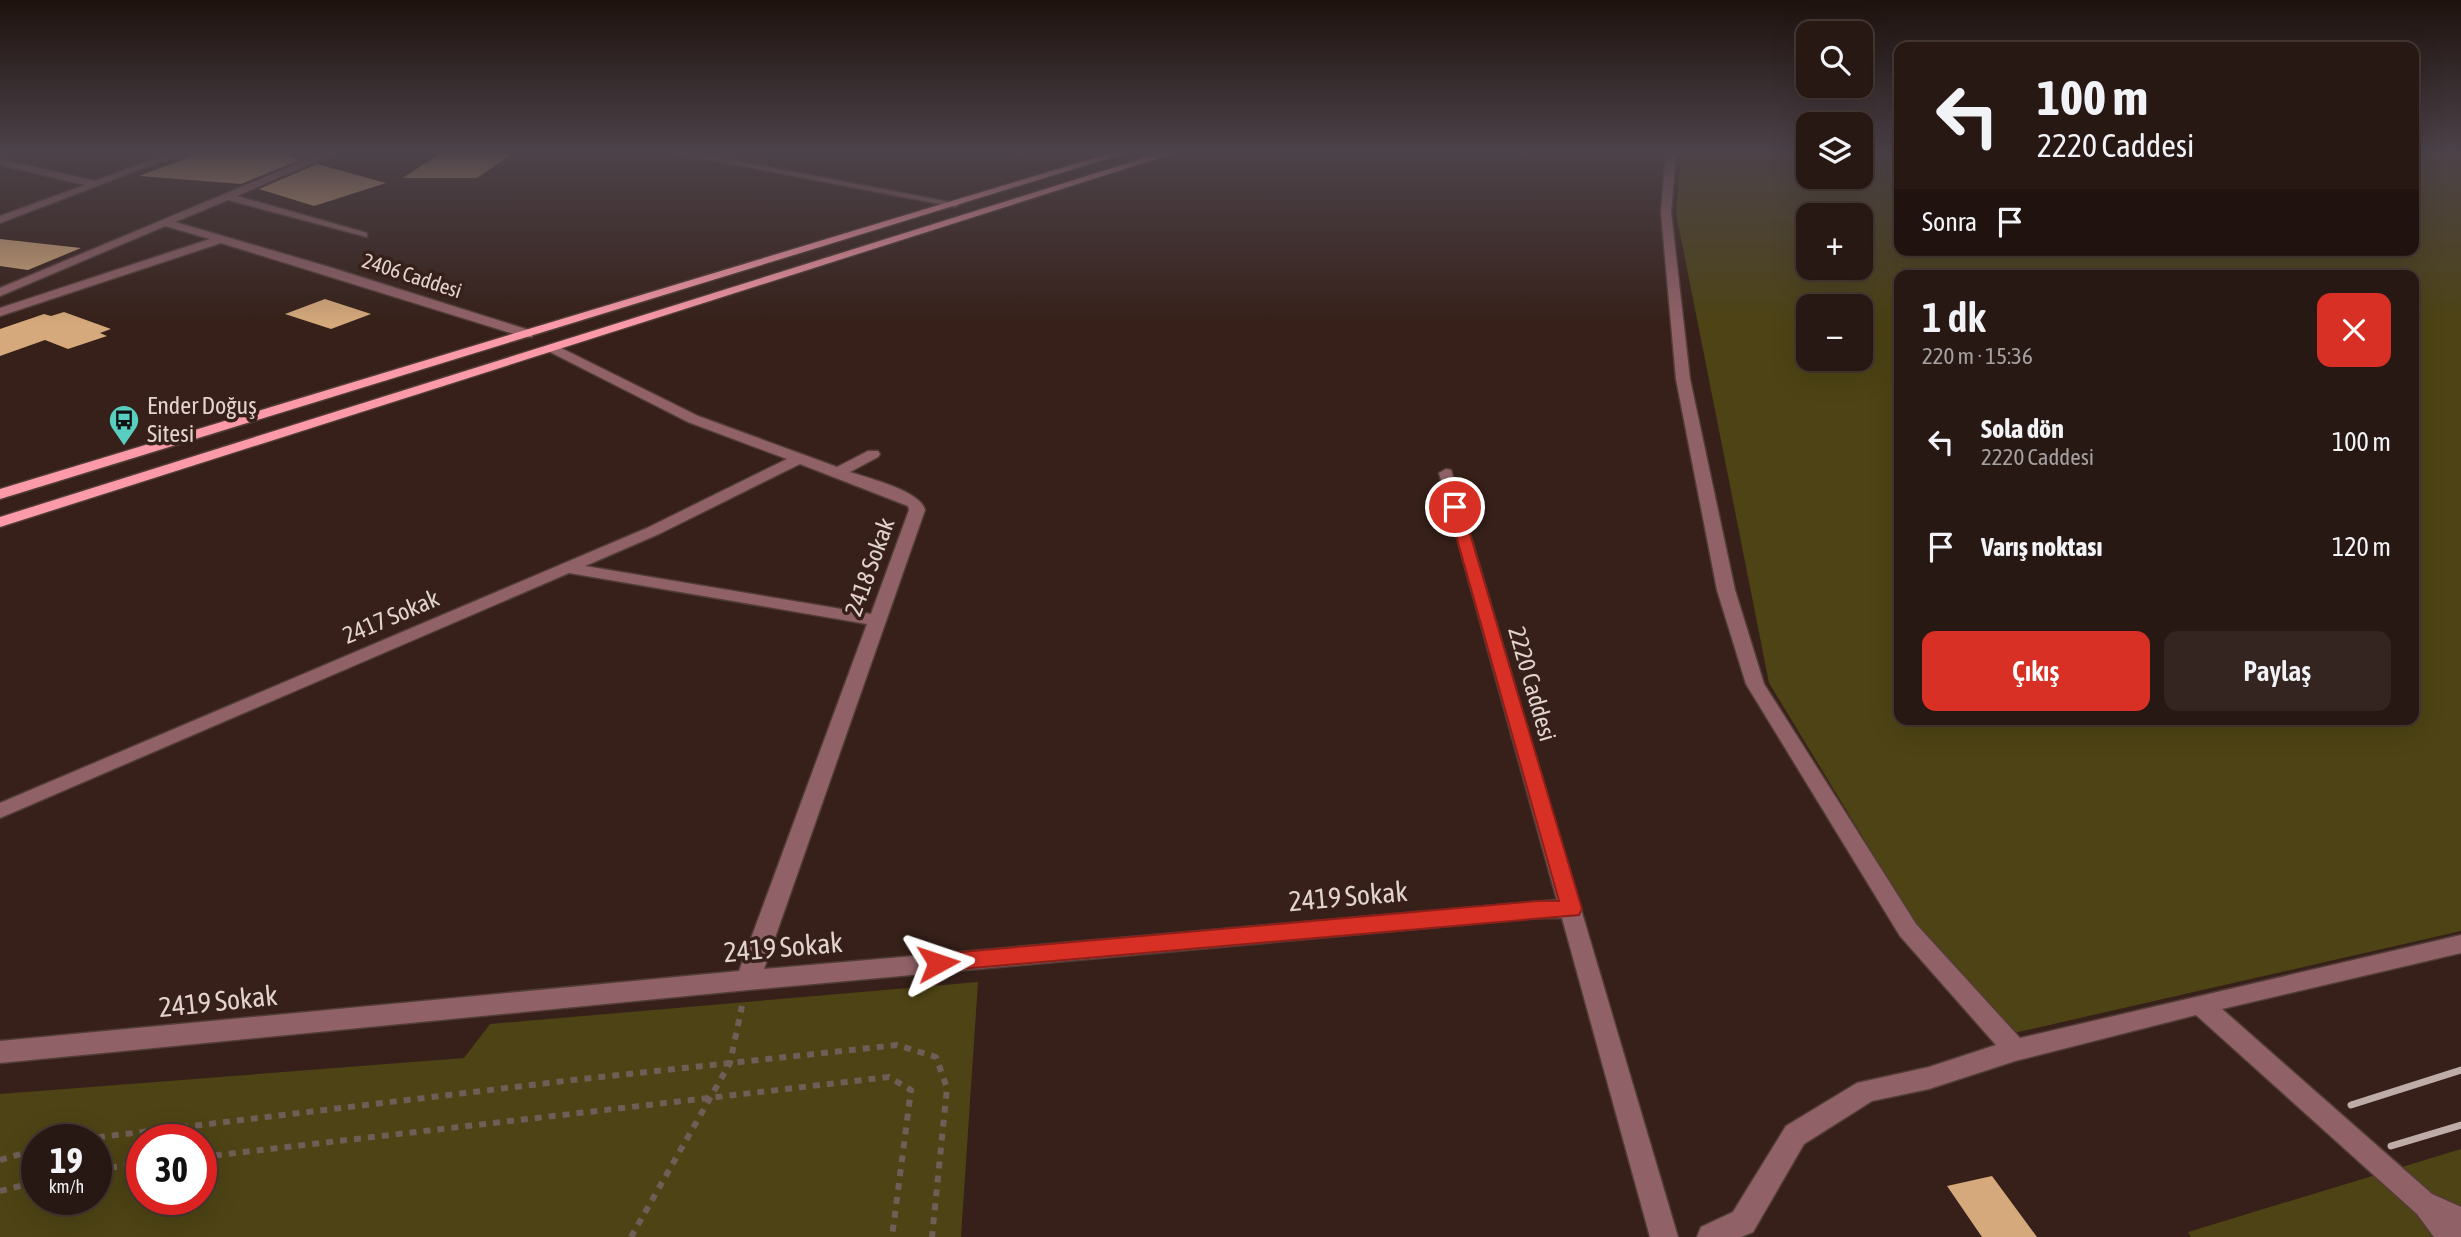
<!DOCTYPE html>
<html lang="tr">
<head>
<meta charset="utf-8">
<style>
  :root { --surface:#281813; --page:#342521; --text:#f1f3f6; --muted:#a5a0a0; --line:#443733; --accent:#d93025 }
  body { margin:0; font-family:"Asap Condensed",sans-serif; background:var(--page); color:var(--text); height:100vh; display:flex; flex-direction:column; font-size:26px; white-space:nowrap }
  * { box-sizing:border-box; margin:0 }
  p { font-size:23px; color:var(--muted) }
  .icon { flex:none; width:38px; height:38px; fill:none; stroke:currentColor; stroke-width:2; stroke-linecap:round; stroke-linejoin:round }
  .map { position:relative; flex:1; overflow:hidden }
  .details { position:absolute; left:1894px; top:270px; width:525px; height:455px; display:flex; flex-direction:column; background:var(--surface); border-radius:14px; box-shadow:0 7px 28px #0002,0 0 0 2px var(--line) }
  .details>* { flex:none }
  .banner { position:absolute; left:1894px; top:42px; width:525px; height:214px; border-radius:14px; box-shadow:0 7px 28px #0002,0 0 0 2px var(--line); background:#281813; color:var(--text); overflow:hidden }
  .fabs { position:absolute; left:1796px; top:21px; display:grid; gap:14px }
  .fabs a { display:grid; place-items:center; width:77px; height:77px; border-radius:14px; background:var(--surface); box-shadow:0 7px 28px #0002,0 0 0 2px var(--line); font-size:35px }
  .speed { position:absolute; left:21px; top:1124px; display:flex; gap:14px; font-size:35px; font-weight:700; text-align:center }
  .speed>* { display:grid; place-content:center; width:91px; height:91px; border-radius:50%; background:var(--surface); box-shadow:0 7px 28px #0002,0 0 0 2px var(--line); line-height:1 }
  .speed small { font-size:18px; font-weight:400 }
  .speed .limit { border:10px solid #d22; background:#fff; color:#111 }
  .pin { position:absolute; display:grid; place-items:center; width:60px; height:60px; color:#fff; margin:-30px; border:4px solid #fff; border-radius:50%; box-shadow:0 2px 7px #0007 }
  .me { position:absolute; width:77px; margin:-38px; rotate:85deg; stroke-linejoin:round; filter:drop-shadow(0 0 5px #0008) }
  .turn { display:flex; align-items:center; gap:24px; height:147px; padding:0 28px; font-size:32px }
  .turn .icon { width:91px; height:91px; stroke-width:2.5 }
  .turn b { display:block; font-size:49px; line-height:60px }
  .then { display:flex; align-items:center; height:66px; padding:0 28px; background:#0003; gap:14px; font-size:26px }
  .round { display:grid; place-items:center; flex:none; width:74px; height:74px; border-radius:14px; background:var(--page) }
  .overview { display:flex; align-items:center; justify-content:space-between; height:119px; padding:0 28px }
  h1 { font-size:42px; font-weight:600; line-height:52px }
  .cta { display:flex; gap:14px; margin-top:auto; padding:14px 28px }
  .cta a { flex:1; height:80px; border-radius:14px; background:var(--accent); color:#fff; font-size:28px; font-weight:600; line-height:80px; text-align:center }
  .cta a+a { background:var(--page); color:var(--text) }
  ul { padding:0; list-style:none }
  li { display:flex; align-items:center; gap:21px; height:105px; padding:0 28px }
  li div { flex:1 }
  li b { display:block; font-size:26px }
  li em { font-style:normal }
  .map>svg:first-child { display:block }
  .green { fill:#4d4314; fill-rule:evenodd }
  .building { fill:#d5a97b }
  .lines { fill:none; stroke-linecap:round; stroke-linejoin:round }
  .minor-casing { stroke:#523d36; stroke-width:3 }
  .major-casing { stroke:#523d36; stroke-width:3 }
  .path { stroke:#715d57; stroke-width:6; stroke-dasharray:7 7; stroke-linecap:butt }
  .minor { fill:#916168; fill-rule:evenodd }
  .major { fill:#fc9aa9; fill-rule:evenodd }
  .rail { stroke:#bdaca7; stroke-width:7 }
  .route { fill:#d93025; stroke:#8d1f18; stroke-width:2 }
  .labels { text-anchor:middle; stroke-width:7; stroke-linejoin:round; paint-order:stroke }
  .far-street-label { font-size:21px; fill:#e2d3ce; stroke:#362019 }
  .poi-label { font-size:24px; fill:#e2d3ce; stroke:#362019; text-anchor:start }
  .street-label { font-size:24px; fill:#e2d3ce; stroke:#362019 }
  .near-street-label { font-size:28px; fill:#e2d3ce; stroke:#362019 }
</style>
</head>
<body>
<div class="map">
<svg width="2461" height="1237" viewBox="0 0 2461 1237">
  <rect width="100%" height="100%" fill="#362019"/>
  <g class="green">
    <path d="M1681 152H1808V177H1860V152H1899V250H2413V152H2461V931L2014 1033 1918 928 1769 683 1676 213ZM1808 215H1860V268H1808ZM1899 275H2413V719H1899ZM1808 306H1860V359H1808Z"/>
    <path d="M978 982 961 1237H0V1094L464 1058 490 1024ZM37 1139H96V1199H37ZM142 1139H201V1199H142Z"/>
    <path d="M2461 1149V1237H2191L2188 1232Z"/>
  </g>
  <g class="building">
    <path d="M203 152H273L300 160 241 184 139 176Z"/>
    <path d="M439 154 510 155 477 178H403Z"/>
    <path d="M317 164 386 183 314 206 259 189Z"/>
    <path d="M0 239 81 248 28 270 0 266Z"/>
    <path d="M325 299 371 314 331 329 285 314Z"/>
    <path d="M64 312 111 329 100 333 107 336 68 349 45 340 0 356V329L44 314 51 316Z"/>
    <path d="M1992 1176 2037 1237H1982L1947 1186Z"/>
  </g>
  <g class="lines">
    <g class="minor-casing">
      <g id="minor">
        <path d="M172 152H186L0 223V216L85 185 0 165V159L95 181Z"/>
        <path d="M325 152H338L237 196 367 233V237L228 200 175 222 329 267 532 331V337H524L221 243 0 316V308L210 239 165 226 0 296V288Z"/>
        <path d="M669 152H690L960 204 955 207Z"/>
        <path d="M1666 152H1676L1671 212 1690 379 1735 590 1764 684 1916 924 2020 1038 2461 935V953L2222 1009 2432 1194 2461 1207V1237H2434L2417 1214 2196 1015 2015 1061 1929 1089 1872 1101 1804 1144 1753 1232 1741 1237H1697L1701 1227 1733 1212 1786 1126 1857 1083 1929 1067 1996 1045 1900 936 1746 684 1717 590 1676 379 1661 212Z"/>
        <path d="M553 344 698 416 837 467 868 451H878L880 454 878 457 850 472C868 478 921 491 925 510L764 969 1557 900 1439 473 1446 469 1451 470 1678 1237H1650L1562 918H1537L748 990 0 1063V1041L739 971 867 624 569 573 0 818V803L647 528 787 459 688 422 548 351 547 348ZM800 464 908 506 909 510 871 614 585 566 659 534Z"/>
      </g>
    </g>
    <g class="major-casing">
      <g id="major">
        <path d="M1114 152H1129L0 499V489Z"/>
        <path d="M1163 152H1178L0 527V517Z"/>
      </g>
    </g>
    <g class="path">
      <path d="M84 1139 573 1080 897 1045 936 1057 947 1088 932 1237"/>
      <path d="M201 1157 889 1077 911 1090 892 1237"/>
      <path d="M0 1160 37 1149"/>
      <path d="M96 1169 142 1164"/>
      <path d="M0 1191 37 1182"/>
      <path d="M631 1237 730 1063 742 1006"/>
    </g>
    <use href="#minor" class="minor"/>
    <use href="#major" class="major"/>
    <g class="rail">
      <path d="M2351 1105 2461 1070"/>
      <path d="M2391 1146 2461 1125"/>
    </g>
  </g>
  <linearGradient id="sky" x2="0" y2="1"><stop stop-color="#1e120e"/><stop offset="0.47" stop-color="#4c4249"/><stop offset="1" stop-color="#4c4249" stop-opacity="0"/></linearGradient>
  <rect width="2461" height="325" fill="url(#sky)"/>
  <path class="route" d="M1455 503 1462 507 1582 909 1579 915 938 971 931 969 928 963 931 957 938 954 1537 901H1559L1448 507Z"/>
  <defs>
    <g id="bus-pin" transform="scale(1.575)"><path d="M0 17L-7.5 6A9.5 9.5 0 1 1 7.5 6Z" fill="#58cec0" stroke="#362019"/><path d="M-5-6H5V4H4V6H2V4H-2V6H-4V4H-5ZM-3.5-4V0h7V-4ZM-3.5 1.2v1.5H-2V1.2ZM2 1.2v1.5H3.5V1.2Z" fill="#111"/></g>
  </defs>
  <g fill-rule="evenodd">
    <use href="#bus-pin" x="124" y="420"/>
  </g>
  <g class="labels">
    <g class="far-street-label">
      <text transform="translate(412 276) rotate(18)" y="7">2406 Caddesi</text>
    </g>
    <g class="poi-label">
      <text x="147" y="414">Ender Doğuş<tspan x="147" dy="28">Sitesi</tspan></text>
    </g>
    <g class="street-label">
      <text transform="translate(870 567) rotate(-70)" y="8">2418 Sokak</text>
      <text transform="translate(391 617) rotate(-23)" y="8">2417 Sokak</text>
      <text transform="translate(1532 684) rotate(74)" y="8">2220 Caddesi</text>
    </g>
    <g class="near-street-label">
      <text transform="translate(1348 896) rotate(-5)" y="10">2419 Sokak</text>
      <text transform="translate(783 947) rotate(-5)" y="10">2419 Sokak</text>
      <text transform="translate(218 1001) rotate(-6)" y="10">2419 Sokak</text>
    </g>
  </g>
</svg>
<div class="fabs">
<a><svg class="icon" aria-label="search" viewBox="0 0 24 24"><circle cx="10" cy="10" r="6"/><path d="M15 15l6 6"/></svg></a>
<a><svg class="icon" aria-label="layers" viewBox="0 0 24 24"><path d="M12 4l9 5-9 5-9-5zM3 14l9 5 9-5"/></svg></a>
<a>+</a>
<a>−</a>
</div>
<div class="speed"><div>19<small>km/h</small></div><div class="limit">30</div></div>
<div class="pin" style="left:1455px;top:507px;background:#d93025"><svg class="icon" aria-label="arrive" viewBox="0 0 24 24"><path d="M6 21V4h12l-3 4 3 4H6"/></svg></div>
<svg class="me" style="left:938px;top:963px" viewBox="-20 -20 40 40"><path d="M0-17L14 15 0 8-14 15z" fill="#d93025" stroke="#fff" stroke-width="4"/></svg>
<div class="banner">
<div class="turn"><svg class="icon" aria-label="left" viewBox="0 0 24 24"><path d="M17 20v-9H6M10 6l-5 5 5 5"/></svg><div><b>100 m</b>2220 Caddesi</div></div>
<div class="then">Sonra<svg class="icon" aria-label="arrive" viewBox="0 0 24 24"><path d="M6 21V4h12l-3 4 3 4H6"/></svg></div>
</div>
<section class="details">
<div class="overview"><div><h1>1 dk</h1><p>220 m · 15:36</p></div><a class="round" style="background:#d93025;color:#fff"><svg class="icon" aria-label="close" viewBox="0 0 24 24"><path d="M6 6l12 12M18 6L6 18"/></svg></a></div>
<ul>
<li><svg class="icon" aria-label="left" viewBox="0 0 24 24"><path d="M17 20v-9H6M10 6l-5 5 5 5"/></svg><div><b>Sola dön</b><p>2220 Caddesi</p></div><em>100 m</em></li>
<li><svg class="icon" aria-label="arrive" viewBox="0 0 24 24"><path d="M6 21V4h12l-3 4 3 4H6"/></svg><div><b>Varış noktası</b></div><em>120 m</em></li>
</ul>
<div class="cta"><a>Çıkış</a><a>Paylaş</a></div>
</section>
</div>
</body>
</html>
